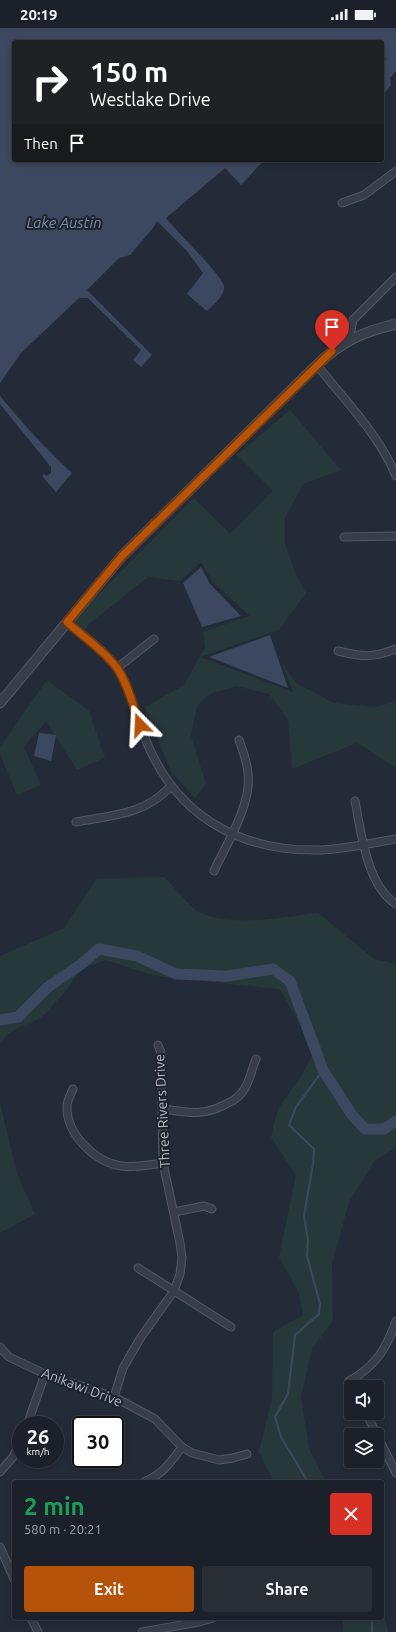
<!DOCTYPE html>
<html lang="en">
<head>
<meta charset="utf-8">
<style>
  :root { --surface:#1b202a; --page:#282d36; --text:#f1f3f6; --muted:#a0a3a8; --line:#393e47; --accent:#b45309 }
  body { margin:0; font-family:Ubuntu,sans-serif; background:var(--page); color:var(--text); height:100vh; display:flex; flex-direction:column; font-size:15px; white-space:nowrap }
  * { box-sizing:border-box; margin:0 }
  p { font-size:13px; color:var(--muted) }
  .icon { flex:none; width:22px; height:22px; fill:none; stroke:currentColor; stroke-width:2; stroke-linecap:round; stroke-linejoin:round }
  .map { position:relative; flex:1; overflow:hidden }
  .panel { position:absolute; left:12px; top:1452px; width:372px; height:140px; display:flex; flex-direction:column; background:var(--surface); border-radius:4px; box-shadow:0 2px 6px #0003,0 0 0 1px var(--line) }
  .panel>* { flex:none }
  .guide { position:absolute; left:12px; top:12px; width:372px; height:122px; border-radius:4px; box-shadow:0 2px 6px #0003,0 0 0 1px var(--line); background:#202124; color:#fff; overflow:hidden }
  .tools { position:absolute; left:344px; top:1352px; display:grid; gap:8px }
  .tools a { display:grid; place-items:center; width:40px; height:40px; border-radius:4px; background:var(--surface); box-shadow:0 2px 6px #0003,0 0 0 1px var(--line); font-size:20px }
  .speed { position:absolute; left:12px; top:1388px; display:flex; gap:8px; font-size:20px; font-weight:700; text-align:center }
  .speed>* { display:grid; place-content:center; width:52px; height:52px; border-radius:50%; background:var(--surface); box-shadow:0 2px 6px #0003,0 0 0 1px var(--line); line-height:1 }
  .speed small { font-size:10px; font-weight:400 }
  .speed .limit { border:2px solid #111; border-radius:6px; background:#fff; color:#111 }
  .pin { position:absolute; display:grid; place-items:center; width:34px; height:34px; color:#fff; margin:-41px -17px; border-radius:50% 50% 50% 0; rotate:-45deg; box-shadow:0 0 4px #0007 }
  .pin .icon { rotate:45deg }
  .me { position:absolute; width:44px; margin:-22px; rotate:339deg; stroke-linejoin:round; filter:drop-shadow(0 0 3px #0008) }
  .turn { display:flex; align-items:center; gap:14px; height:84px; padding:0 12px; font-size:18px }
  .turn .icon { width:52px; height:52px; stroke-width:2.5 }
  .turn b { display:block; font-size:28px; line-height:34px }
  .then { display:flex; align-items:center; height:38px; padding:0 12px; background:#0003; gap:8px; font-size:15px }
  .round { display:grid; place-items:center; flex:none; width:42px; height:42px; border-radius:4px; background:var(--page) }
  .head { display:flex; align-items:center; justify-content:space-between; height:68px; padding:0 12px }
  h1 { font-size:24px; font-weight:600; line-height:30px; color:#1e9e55 }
  .action { display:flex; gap:8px; margin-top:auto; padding:8px 12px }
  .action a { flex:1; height:46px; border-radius:4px; background:var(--accent); color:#fff; font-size:16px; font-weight:600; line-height:46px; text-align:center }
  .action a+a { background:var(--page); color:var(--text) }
  .status { display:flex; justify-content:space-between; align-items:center; height:28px; padding:0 20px; background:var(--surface); direction:ltr }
  .status svg { height:11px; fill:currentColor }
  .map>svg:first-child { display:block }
  .green { fill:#27383a }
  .water { fill:#3c4860 }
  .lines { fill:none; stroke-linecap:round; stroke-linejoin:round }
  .stream { stroke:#3c4860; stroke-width:2 }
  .river { stroke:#3c4860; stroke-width:11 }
  .minor-casing { stroke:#535864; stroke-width:9 }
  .tertiary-casing { stroke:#535864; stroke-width:11 }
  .minor { stroke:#383e49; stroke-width:7 }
  .tertiary { stroke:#383e49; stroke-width:9 }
  .route-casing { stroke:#753606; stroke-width:10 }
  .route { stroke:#b45309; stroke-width:7 }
  .labels { text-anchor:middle; stroke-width:4; stroke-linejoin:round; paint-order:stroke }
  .street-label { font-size:14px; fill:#b3b8c5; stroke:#1d232d }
  .water-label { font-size:15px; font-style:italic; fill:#7e8eaa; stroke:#1d232d }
</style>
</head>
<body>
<div class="status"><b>20:19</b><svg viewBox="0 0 49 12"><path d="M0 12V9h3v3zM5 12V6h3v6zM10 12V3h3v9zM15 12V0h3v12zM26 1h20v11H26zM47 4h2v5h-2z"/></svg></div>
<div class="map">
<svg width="396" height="1604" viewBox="0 0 396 1604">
  <rect width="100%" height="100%" fill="#242b38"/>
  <g class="green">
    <path d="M290 382 341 442 303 456 285 490V516L297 549 306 565 279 602 200 629 293 664 281 633 296 655 334 675 374 679 396 674V740L357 715 292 741 288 691 269 666 236 658 210 666 197 678 191 708 206 756 195 770 171 744 145 679 184 657 205 619 203 604 250 588 213 554 201 534 180 553 148 549 89 596 84 603 77 596 75 590 194 470 230 506 273 463 237 427Z"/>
    <path d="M47 652 89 683 105 730 77 742 46 693 24 719 41 757 17 767 0 726V719Z"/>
    <path d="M164 849C171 856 192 881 199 884 232 900 282 889 318 885L374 931 396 936V1120L375 1132 349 1174 332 1236 333 1292 312 1321 301 1369 309 1421 326 1454H274L259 1424 272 1370 273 1304 303 1287 298 1263 279 1229 296 1147 271 1109 278 1081 301 1048 312 1028 300 997 280 961 156 948 106 932 89 938 79 944 65 964 45 986 37 992 19 999 7 1007 0 1016V928L64 900 96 851Z"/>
    <path d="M0 1075 17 1146 35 1186 0 1205Z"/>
    <path d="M382 1575 388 1604H343V1590H382Z"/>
  </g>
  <g class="water">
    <path d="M0 0H396V43L390 50 391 57 384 66 382 64V34L386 31 382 23V14H14V132H264L241 157 225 140 166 190C175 202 222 247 224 258 225 268 213 277 207 283L187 266 203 245 187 223 157 193 153 200 130 227 119 230 87 262 152 327 141 339 133 332 141 322 88 270H79L21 325 0 355Z"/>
    <path d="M0 368C22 395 46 421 72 445L56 464 42 448 44 446 47 448 51 445V439L0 376Z"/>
    <path d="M201 539 210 556 241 588 202 599 183 555Z"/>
    <path d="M270 607 288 660 209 629Z"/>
    <path d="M39 705 56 707 51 733 34 728Z"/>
  </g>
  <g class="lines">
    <g class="stream">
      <path d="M308 1454 281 1409 275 1389 288 1366 295 1307 319 1286 320 1276 307 1228 308 1212 304 1188 313 1136 314 1121 289 1097 296 1079 323 1042"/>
      <path d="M372 1604V1590"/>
    </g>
    <path class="river" d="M0 992 18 989 48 959 80 937 99 921 137 928 176 946 227 948 273 941 290 953 323 1042 352 1087 365 1101H384L396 1093"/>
    <g class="minor-casing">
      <g id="minor">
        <path d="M342 175 364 167 396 143"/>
        <path d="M349 312 353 292 396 249"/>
        <path d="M317 337C345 373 378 405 396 448"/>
        <path d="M344 509 396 508"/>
        <path d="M67 594C84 608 103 621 116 639 132 661 139 701 152 726 185 794 247 824 321 822 346 821 371 815 396 811"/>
        <path d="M338 623C363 629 372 630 396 621"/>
        <path d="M117 640 154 611"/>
        <path d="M355 773C361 804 367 858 396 876"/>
        <path d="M76 794C112 787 144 787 170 759"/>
        <path d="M214 843C227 815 252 776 248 745 247 733 243 723 239 712"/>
        <path d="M73 1061C71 1066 67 1073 67 1078 66 1106 95 1134 121 1138 135 1140 149 1137 163 1135"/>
        <path d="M163 1081C188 1084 202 1089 226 1076 234 1073 241 1067 245 1060 250 1052 252 1040 256 1031"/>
        <path d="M174 1184 204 1178 212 1181"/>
        <path d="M138 1240 231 1299"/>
        <path d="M0 1319 9 1329 45 1346 114 1369 155 1391 182 1419 192 1425 219 1432 233 1430 247 1426"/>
        <path d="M352 1359 349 1353C376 1338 386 1321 396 1293"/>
        <path d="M114 1369 123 1340 141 1309 174 1263 180 1246 182 1230 180 1215 163 1135 161 1025 158 1017"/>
        <path d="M366 1385 377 1407"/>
        <path d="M27 1397 45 1346"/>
        <path d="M377 1407 396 1445"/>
        <path d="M0 1444 13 1429 21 1412"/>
        <path d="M144 1454C163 1446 170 1435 182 1419"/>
        <path d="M0 1519 14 1551"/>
        <path d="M31 1590 38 1604"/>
        <path d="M142 1604 199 1594 213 1590"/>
      </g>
    </g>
    <g class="tertiary-casing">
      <path id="tertiary" d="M0 675 122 528 317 337C342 313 362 304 396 296"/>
    </g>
    <use href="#minor" class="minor"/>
    <use href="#tertiary" class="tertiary"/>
  </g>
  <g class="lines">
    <g class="route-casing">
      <path id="route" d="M140 697C133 678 128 656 117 640 104 622 83 609 67 594L122 528 332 323"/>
    </g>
    <use href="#route" class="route"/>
  </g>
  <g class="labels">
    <g class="street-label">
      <text transform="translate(162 1083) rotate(-93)" y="5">Three Rivers Drive</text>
      <text transform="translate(82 1359) rotate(21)" y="5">Anikawi Drive</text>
    </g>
    <g class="water-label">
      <text x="64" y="200">Lake Austin</text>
    </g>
  </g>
</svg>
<div class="tools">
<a><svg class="icon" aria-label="sound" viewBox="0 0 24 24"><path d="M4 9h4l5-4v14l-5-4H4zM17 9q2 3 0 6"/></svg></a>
<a><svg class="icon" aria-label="layers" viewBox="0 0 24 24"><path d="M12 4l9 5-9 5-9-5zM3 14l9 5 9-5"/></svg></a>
</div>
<div class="speed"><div>26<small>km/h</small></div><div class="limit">30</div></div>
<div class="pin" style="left:332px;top:323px;background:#d93025"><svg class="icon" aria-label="arrive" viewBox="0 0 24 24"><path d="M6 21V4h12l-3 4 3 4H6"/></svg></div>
<svg class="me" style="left:140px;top:697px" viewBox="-20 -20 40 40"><path d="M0-17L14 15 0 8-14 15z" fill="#b45309" stroke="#fff" stroke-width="4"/></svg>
<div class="guide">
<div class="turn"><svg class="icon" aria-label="right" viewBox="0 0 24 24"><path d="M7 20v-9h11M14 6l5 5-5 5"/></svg><div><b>150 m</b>Westlake Drive</div></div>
<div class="then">Then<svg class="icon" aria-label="arrive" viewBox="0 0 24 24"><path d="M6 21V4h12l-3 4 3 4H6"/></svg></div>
</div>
<section class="panel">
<div class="head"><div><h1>2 min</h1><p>580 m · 20:21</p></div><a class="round" style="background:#d93025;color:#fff"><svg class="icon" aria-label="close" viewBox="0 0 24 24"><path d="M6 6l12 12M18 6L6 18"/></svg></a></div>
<div class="action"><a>Exit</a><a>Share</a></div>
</section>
</div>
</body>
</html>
